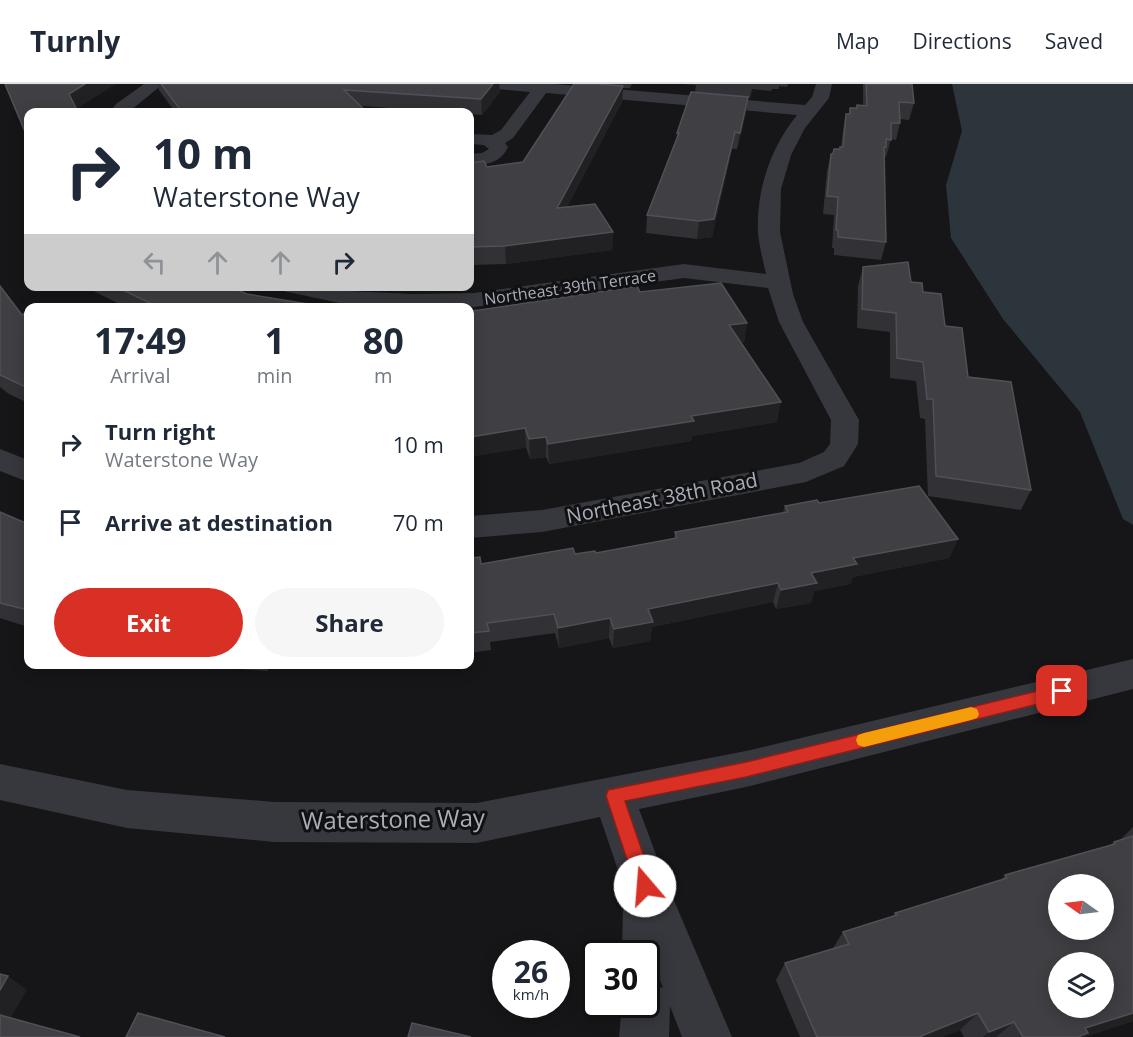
<!DOCTYPE html>
<html lang="en">
<head>
<meta charset="utf-8">
<style>
  :root { --surface:#fff; --page:#f6f6f7; --text:#1f2937; --muted:#747a83; --line:#e0e1e3; --accent:#d93025 }
  body { margin:0; font-family:"Open Sans",sans-serif; background:var(--page); color:var(--text); height:100vh; display:flex; flex-direction:column; font-size:22px; white-space:nowrap }
  * { box-sizing:border-box; margin:0 }
  p { font-size:20px; color:var(--muted) }
  .icon { flex:none; width:33px; height:33px; fill:none; stroke:currentColor; stroke-width:2; stroke-linecap:round; stroke-linejoin:round }
  .map { position:relative; flex:1; overflow:hidden }
  .drawer { position:absolute; left:24px; top:219px; width:450px; height:366px; display:flex; flex-direction:column; background:var(--surface); border-radius:12px; box-shadow:0 3px 15px #0003 }
  .drawer>* { flex:none }
  .top-card { position:absolute; left:24px; top:24px; width:450px; height:183px; border-radius:12px; box-shadow:0 3px 15px #0003; background:#fff; color:var(--text); overflow:hidden }
  .needle { width:39px; rotate:284deg }
  .tools { position:absolute; left:1048px; top:790px; display:grid; gap:12px }
  .tools a { display:grid; place-items:center; width:66px; height:66px; border-radius:50%; background:var(--surface); box-shadow:0 3px 15px #0003; font-size:30px }
  .speed { position:absolute; left:492px; top:856px; display:flex; gap:12px; font-size:30px; font-weight:700; text-align:center }
  .speed>* { display:grid; place-content:center; width:78px; height:78px; border-radius:50%; background:var(--surface); box-shadow:0 3px 15px #0003; line-height:1 }
  .speed small { font-size:15px; font-weight:400 }
  .speed .limit { border:3px solid #111; border-radius:9px; background:#fff; color:#111 }
  .pin { position:absolute; display:grid; place-items:center; width:51px; height:51px; color:#fff; margin:-26px; border-radius:12px; box-shadow:0 3px 9px #0006 }
  .me { position:absolute; width:66px; margin:-33px; rotate:342deg; stroke-linejoin:round; filter:drop-shadow(0 0 4px #0008) }
  .turn { display:flex; align-items:center; gap:21px; height:126px; padding:0 30px; font-size:27px }
  .turn .icon { width:78px; height:78px; stroke-width:2.5 }
  .turn b { display:block; font-size:42px; line-height:51px }
  .lanes { display:flex; align-items:center; height:57px; padding:0 30px; background:#0003; justify-content:center; gap:30px; direction:ltr }
  .lanes .off { opacity:.35 }
  .eta { display:flex; justify-content:space-evenly; align-items:center; height:102px; text-align:center }
  .eta b { font-size:36px; font-weight:700; line-height:42px }
  .button { display:flex; gap:12px; margin-top:auto; padding:12px 30px }
  .button a { flex:1; height:69px; border-radius:36px; background:var(--accent); color:#fff; font-size:24px; font-weight:700; line-height:69px; text-align:center }
  .button a+a { background:var(--page); color:var(--text) }
  ul { padding:0; list-style:none }
  li { display:flex; align-items:center; gap:18px; height:78px; padding:0 30px }
  li div { flex:1 }
  li b { display:block; font-size:22px }
  li em { font-style:normal }
  header { display:flex; align-items:center; gap:36px; box-sizing:border-box; height:84px; padding:0 30px; background:var(--surface); border-bottom:2px solid var(--line) }
  header strong { font-size:28px }
  nav { display:flex; gap:33px; margin-inline-start:auto; font-size:21px }
  .map>svg:first-child { display:block }
  .water { fill:#2c353c }
  .lines { fill:none; stroke-linecap:round; stroke-linejoin:round }
  .minor { fill:#37383d; fill-rule:evenodd }
  .wall { fill:#323236 }
  .shaded-wall { fill:#212124 }
  .building { fill:#3f3f44; stroke:#4f5156; stroke-width:1.5; fill-rule:evenodd }
  .route { fill:#d93025; stroke:#8d1f18; stroke-width:1.5 }
  .slow { fill:#f59e0b }
  .labels { text-anchor:middle; stroke-width:6; stroke-linejoin:round; paint-order:stroke }
  .far-street-label { font-size:16px; fill:#a8adb8; stroke:#111113 }
  .street-label { font-size:20px; fill:#a8adb8; stroke:#111113 }
  .near-street-label { font-size:24px; fill:#a8adb8; stroke:#111113 }
</style>
</head>
<body>
<header>
<strong>Turnly</strong>
<nav><a>Map</a><a>Directions</a><a>Saved</a></nav>
</header>
<div class="map">
<svg width="1133" height="953" viewBox="0 0 1133 953">
  <rect width="100%" height="100%" fill="#161618"/>
  <path class="water" d="M952 0H1133V441L1123 435 1080 328 1003 235 951 154 946 101 962 47Z"/>
  <g class="lines">
    <g class="minor">
      <path d="M144 0H163L131 26V28H115L113 24 116 20Z"/>
      <path d="M488 0H554L805 21 812 13 816 0H832L829 14 805 44 791 71 781 105 780 148 793 210 803 238 859 336 858 360 844 382 806 398 542 448 470 454V432L542 426 799 379 824 368 830 360 831 336 779 238 768 204 684 194 474 223 349 221 283 207 280 202H328L349 207 413 210 474 209 684 180 766 190C763 176 759 162 758 148 756 106 771 63 797 31L546 9 513 54 505 59 508 63C501 79 486 81 470 82V70L482 69 489 65 484 61 470 60V50L492 51 501 46 530 8 496 5Z"/>
      <path d="M0 365 28 376V398L0 387Z"/>
      <path d="M1133 575V605L746 703 639 725 667 800 732 953H682L670 922 669 953H619L622 921H646V897L663 904 657 888 646 893V870H622L623 819 626 810 600 733 477 759 274 758 127 744 0 716V680L127 706 274 718 477 719 746 667Z"/>
    </g>
  </g>
  <g class="wall">
    <path d="M157 0H499L500 8 482 31 470 30V28H446L361 22 367 28H175L159 6Z"/>
    <path d="M574 0H632L630 4H623L622 18 567 123 613 148 612 166 506 180 470 181V79L487 83 523 78Z"/>
    <path d="M682 0H788L787 3 779 2V5H772L771 7 752 5 750 14H748L746 29 737 65H732L712 153 697 155 646 149 647 131 676 56 677 49 695 8 696 1Z"/>
    <path d="M863 0H912L914 19 909 36 900 35V39L896 56 891 55 886 73 884 72 886 158 881 176 834 171V164H832L834 131 823 130 827 87 831 70H832L834 65H840L841 63 843 46 846 30H849L850 24H856L857 21 863 22Z"/>
    <path d="M863 183 911 198 923 208 945 242 968 293 1031 406 1021 426 928 412 925 335 920 334 916 297 890 294V248L857 244 858 202Z"/>
    <path d="M0 202 22 231 28 228V319L9 310 0 303Z"/>
    <path d="M84 202H228L247 210 333 224H127Z"/>
    <path d="M640 208 747 239 744 258 741 259 777 338 692 352 691 357 549 380 546 373 530 375 480 226Z"/>
    <path d="M819 419 958 455 949 474 853 493 850 500 814 507 811 519 776 525 773 518 652 543 650 557 613 564 609 554 559 564 555 549 490 558 491 566 470 569V474L481 480 575 470 596 469 674 454 675 448 783 428 785 422Z"/>
    <path d="M0 428 28 440V543L0 534Z"/>
    <path d="M225 580H271L268 587 226 584Z"/>
    <path d="M1133 743V937L1084 953H964L960 946 942 953H800L776 896 785 879 833 864 843 848 893 833 895 829 1001 796 1005 791 1110 761 1114 758 1120 756Z"/>
  </g>
  <g class="shaded-wall">
    <path d="M85 0H116L75 26 69 10Z"/>
    <path d="M493 0H499L500 8 482 31 481 15Z"/>
    <path d="M623 2 622 18 557 142V124Z"/>
    <path d="M748 13 746 29 737 65 740 49Z"/>
    <path d="M735 48 732 65 712 153 697 155 699 137Z"/>
    <path d="M613 148 612 166 506 180 505 162Z"/>
    <path d="M747 239 744 258 726 261 729 241Z"/>
    <path d="M781 318 777 338 692 352 691 357 549 380 548 360 691 332Z"/>
    <path d="M525 344 526 364 470 373V353Z"/>
    <path d="M546 353V373L530 375 529 355Z"/>
    <path d="M958 455 949 474 853 493 850 500 814 507 811 519 776 525 781 506 811 489 853 474Z"/>
    <path d="M778 499 773 518 652 543 650 557 613 564 614 545 648 525Z"/>
    <path d="M610 534 609 554 559 564 558 544Z"/>
    <path d="M266 580H271L268 587Z"/>
    <path d="M8 892 27 906 7 940 0 936V906Z"/>
    <path d="M978 929 960 946 942 953H920Z"/>
    <path d="M1133 929V937L1084 953H1072L1085 944Z"/>
    <path d="M1014 938 996 953H983L989 948Z"/>
  </g>
  <g class="building">
    <path d="M5 0H85L69 10 78 28H28V55Z"/>
    <path d="M161 0H493L481 15 344 6 367 28H182Z"/>
    <path d="M574 0H597L623 2 557 124 595 120 613 148 505 162 470 163V79L484 77 487 83 523 78Z"/>
    <path d="M866 0H912L914 19 899 18 900 39H891V56L886 55V63H884L886 158 838 153V146H836L838 113 827 112 831 70H833L834 65H840V63H843L846 30H850V24H857V21L867 22Z"/>
    <path d="M691 8 748 13 740 49 735 48 714 135 699 137 647 131 679 49H677Z"/>
    <path d="M908 178 911 198 922 199 923 208 941 210 945 242 962 244 968 293 1011 298 1031 406 936 392 933 315H927L923 278 897 274 896 229 862 225 863 183Z"/>
    <path d="M721 199 747 239 729 241 781 318 691 332 694 337 548 360 546 353 529 355 525 344 470 353V227L480 226 637 202 640 208Z"/>
    <path d="M0 202 22 231 28 228V304L0 291Z"/>
    <path d="M115 202H228L247 210 333 224H154L149 222 152 220Z"/>
    <path d="M919 402 958 455 853 474 857 480 811 489 817 499 781 506 778 499 648 525 653 538 614 545 610 534 558 544 554 530 487 539 489 547 470 549V474L480 473 481 480 573 464 575 470 595 467 596 469 677 454 675 448 788 428 785 422 817 416 819 419Z"/>
    <path d="M0 428 28 440V526L0 519Z"/>
    <path d="M1133 752V929L1085 944 1088 949 1078 953H1023L1014 938 989 948 978 929 921 952 922 953H817L785 879 849 860 843 848 897 831 895 829 1007 794 1005 791 1115 760 1114 758ZM1059 801H1104V846H1059ZM1059 879H1104V924H1059Z"/>
    <path d="M0 890 8 892 0 906Z"/>
    <path d="M138 929 225 953H126Z"/>
    <path d="M0 931 80 953H0Z"/>
    <path d="M412 939 471 953H408Z"/>
  </g>
  <path class="route" d="M1062 601 1067 603 1069 607 1067 612 1062 614 746 693 625 717 654 802 651 809 645 811 638 809 606 712 608 706 746 678Z"/>
  <path class="slow" d="M971 623 977 625 979 630 977 634 971 636 864 663 858 661 856 656 858 651 864 649Z"/>
  <g class="labels">
    <g class="far-street-label">
      <text transform="translate(570 203) rotate(-8)" y="6">Northeast 39th Terrace</text>
    </g>
    <g class="street-label">
      <text transform="translate(662 414) rotate(-11)" y="7">Northeast 38th Road</text>
    </g>
    <g class="near-street-label">
      <text transform="translate(393 736) rotate(-1)" y="8">Waterstone Way</text>
    </g>
  </g>
</svg>
<div class="tools">
<a><svg class="needle" viewBox="-14 -14 28 28"><path d="M0-13l5 13h-10z" fill="#e53935"/><path d="M0 13l5-13h-10z" fill="#747a83"/></svg></a>
<a><svg class="icon" aria-label="layers" viewBox="0 0 24 24"><path d="M12 4l9 5-9 5-9-5zM3 14l9 5 9-5"/></svg></a>
</div>
<div class="speed"><div>26<small>km/h</small></div><div class="limit">30</div></div>
<div class="pin" style="left:1062px;top:607px;background:#d93025"><svg class="icon" aria-label="arrive" viewBox="0 0 24 24"><path d="M6 21V4h12l-3 4 3 4H6"/></svg></div>
<svg class="me" style="left:645px;top:802px" viewBox="-20 -20 40 40"><circle r="19" fill="#fff"/><path d="M0-13L10 11 0 6-10 11z" fill="#d93025"/></svg>
<div class="top-card">
<div class="turn"><svg class="icon" aria-label="right" viewBox="0 0 24 24"><path d="M7 20v-9h11M14 6l5 5-5 5"/></svg><div><b>10 m</b>Waterstone Way</div></div>
<div class="lanes"><svg class="icon off" aria-label="left" viewBox="0 0 24 24"><path d="M17 20v-9H6M10 6l-5 5 5 5"/></svg><svg class="icon off" aria-label="ahead" viewBox="0 0 24 24"><path d="M12 20V5M6 11l6-6 6 6"/></svg><svg class="icon off" aria-label="ahead" viewBox="0 0 24 24"><path d="M12 20V5M6 11l6-6 6 6"/></svg><svg class="icon" aria-label="right" viewBox="0 0 24 24"><path d="M7 20v-9h11M14 6l5 5-5 5"/></svg></div>
</div>
<section class="drawer">
<div class="eta">
<div><b>17:49</b><p>Arrival</p></div>
<div><b>1</b><p>min</p></div>
<div><b>80</b><p>m</p></div>
</div>
<ul>
<li><svg class="icon" aria-label="right" viewBox="0 0 24 24"><path d="M7 20v-9h11M14 6l5 5-5 5"/></svg><div><b>Turn right</b><p>Waterstone Way</p></div><em>10 m</em></li>
<li><svg class="icon" aria-label="arrive" viewBox="0 0 24 24"><path d="M6 21V4h12l-3 4 3 4H6"/></svg><div><b>Arrive at destination</b></div><em>70 m</em></li>
</ul>
<div class="button"><a>Exit</a><a>Share</a></div>
</section>
</div>
</body>
</html>
